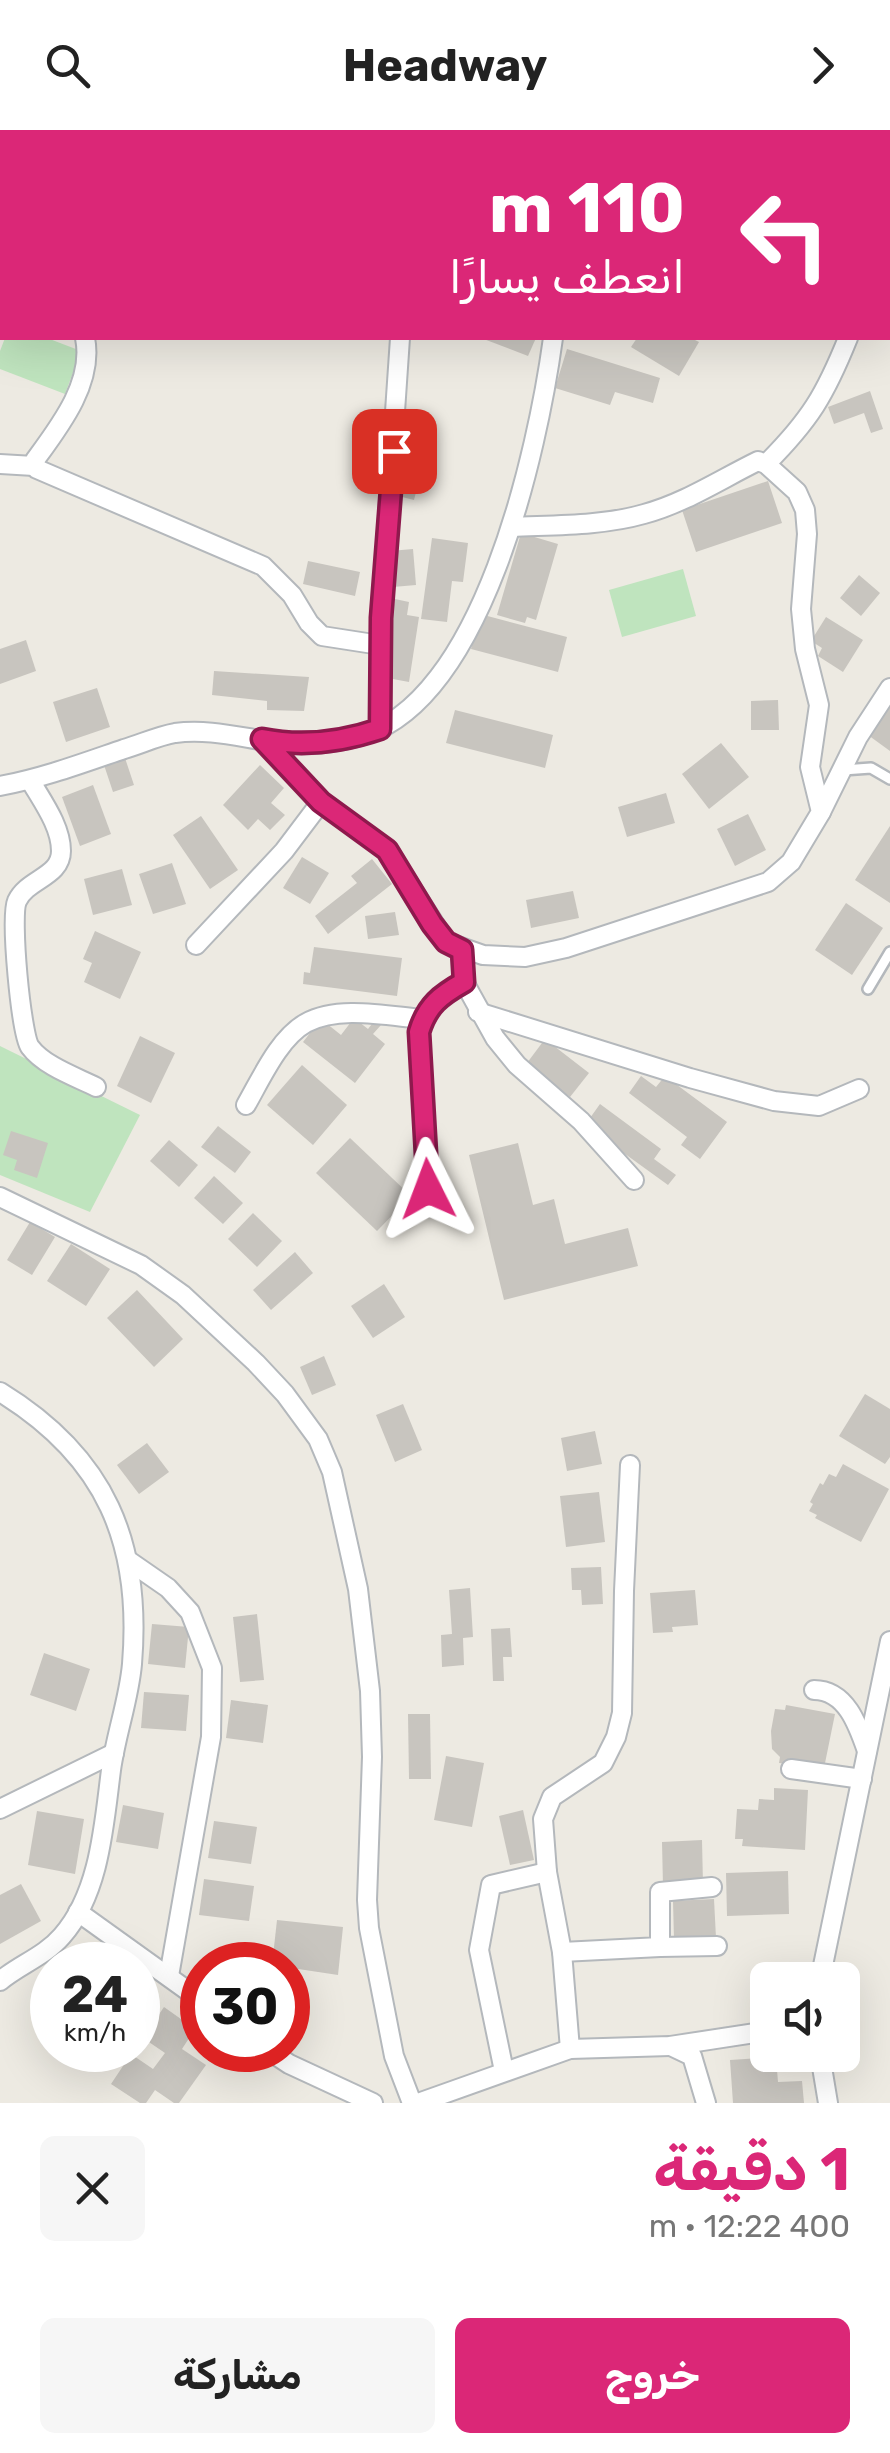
<!DOCTYPE html>
<html lang="ar">
<head>
<meta charset="utf-8">
<style>
  :root { --surface:#fff; --page:#f6f6f6; --text:#222; --muted:#767676; --accent:#db2777 }
  body { margin:0; font-family:Rubik,Cairo,sans-serif; background:var(--page); color:var(--text); direction:rtl; height:100vh; display:flex; flex-direction:column; font-size:38px; white-space:nowrap }
  * { box-sizing:border-box; margin:0 }
  p { font-size:32px; color:var(--muted) }
  .icon { flex:none; width:55px; height:55px; fill:none; stroke:currentColor; stroke-width:2; stroke-linecap:round; stroke-linejoin:round }
  .map { position:relative; height:1973px; overflow:hidden; direction:ltr }
  .sheet { display:flex; flex-direction:column; background:var(--surface); flex:1 }
  .sheet>* { flex:none }
  .banner { position:absolute; left:0px; top:0px; width:890px; height:210px; box-shadow:0 10px 40px #0002; direction:rtl; background:#db2777; color:#fff; overflow:hidden }
  .fabs { position:absolute; left:750px; top:1832px; display:grid; gap:20px }
  .fabs a { display:grid; place-items:center; width:110px; height:110px; border-radius:15px; background:var(--surface); box-shadow:0 10px 40px #0002; font-size:50px }
  .speed { position:absolute; left:30px; top:1812px; display:flex; gap:20px; font-size:50px; font-weight:700; text-align:center }
  .speed>* { display:grid; place-content:center; width:130px; height:130px; border-radius:50%; background:var(--surface); box-shadow:0 10px 40px #0002; line-height:1 }
  .speed small { font-size:25px; font-weight:400 }
  .speed .limit { border:15px solid #d22; background:#fff; color:#111 }
  .pin { position:absolute; display:grid; place-items:center; width:85px; height:85px; color:#fff; margin:-42px; border-radius:20px; box-shadow:0 5px 15px #0006 }
  .me { position:absolute; width:110px; margin:-55px; rotate:357deg; stroke-linejoin:round; filter:drop-shadow(0 0 8px #0008) }
  .turn { display:flex; align-items:center; gap:35px; height:210px; padding:0 40px; font-size:45px }
  .turn .icon { width:130px; height:130px; stroke-width:2.5 }
  .turn b { display:block; font-size:70px; line-height:85px }
  .round { display:grid; place-items:center; flex:none; width:105px; height:105px; border-radius:15px; background:var(--page) }
  .head { display:flex; align-items:center; justify-content:space-between; height:170px; padding:0 40px }
  h1 { font-size:60px; font-weight:700; line-height:75px; color:var(--accent) }
  .primary-button { display:flex; gap:20px; margin-top:auto; padding:20px 40px }
  .primary-button a { flex:1; height:115px; border-radius:15px; background:var(--accent); color:#fff; font-size:40px; font-weight:700; line-height:115px; text-align:center }
  .primary-button a+a { background:var(--page); color:var(--text) }
  header { display:flex; justify-content:space-between; align-items:center; height:130px; padding:0 40px; background:var(--surface); font-size:45px; font-weight:700 }
  .map>svg:first-child { display:block }
  .green { fill:#bfe4be }
  .building { fill:#c8c5bf }
  .lines { fill:none; stroke-linecap:round; stroke-linejoin:round }
  .service-casing { stroke:#b4b8bc; stroke-width:14 }
  .minor-casing { stroke:#b4b8bc; stroke-width:22 }
  .service { stroke:#fff; stroke-width:9 }
  .minor { stroke:#fff; stroke-width:18 }
  .route-casing { stroke:#8e194d; stroke-width:25 }
  .route { stroke:#db2777; stroke-width:18 }
</style>
</head>
<body>
<header><svg class="icon" aria-label="forward" viewBox="0 0 24 24"><path d="M9 5l7 7-7 7"/></svg>Headway<svg class="icon" aria-label="search" viewBox="0 0 24 24"><circle cx="10" cy="10" r="6"/><path d="M15 15l6 6"/></svg></header>
<div class="map">
<svg width="890" height="1973" viewBox="0 0 890 1973">
  <rect width="100%" height="100%" fill="#edeae2"/>
  <g class="green">
    <path d="M5 208H47L81 221 65 264 0 239V221Z"/>
    <path d="M683 439 696 486 622 507 609 460Z"/>
    <path d="M0 916 140 985 90 1082 0 1045Z"/>
  </g>
  <g class="building">
    <path d="M481 208H536L528 226Z"/>
    <path d="M637 208H691L699 212 679 246 631 217Z"/>
    <path d="M567 219 660 248 653 273 615 262 610 275 555 258Z"/>
    <path d="M870 261 883 299 871 303 864 283 834 294 828 277Z"/>
    <path d="M404 327 424 331 414 370 394 365Z"/>
    <path d="M768 351 782 393 696 422 682 380Z"/>
    <path d="M521 403 558 414 536 490 527 487 525 493 497 485Z"/>
    <path d="M432 408 468 413 463 452 452 451 447 492 421 489Z"/>
    <path d="M413 419 416 455 393 457 390 421Z"/>
    <path d="M308 431 360 442 355 466 303 454Z"/>
    <path d="M859 445 880 463 861 486 840 468Z"/>
    <path d="M395 469 409 472 407 485 419 487 409 552 382 547Z"/>
    <path d="M480 484 567 507 558 542 471 519Z"/>
    <path d="M826 487 863 510 843 542 818 526 822 518 811 511Z"/>
    <path d="M26 510 36 541 0 554V519Z"/>
    <path d="M214 541 309 547 304 581 267 580V571L212 565Z"/>
    <path d="M97 558 110 597 66 612 53 572Z"/>
    <path d="M778 570 779 600H751V571Z"/>
    <path d="M890 574V621L868 605Z"/>
    <path d="M455 580 553 605 545 638 446 613Z"/>
    <path d="M721 613 749 647 709 679 682 644Z"/>
    <path d="M125 628 134 655 113 662 104 635Z"/>
    <path d="M260 635 284 658 271 673 285 685 270 700 258 689 248 700 223 675Z"/>
    <path d="M93 655 111 704 80 716 62 667Z"/>
    <path d="M666 663 675 693 627 707 618 677Z"/>
    <path d="M748 684 766 720 735 736 717 699Z"/>
    <path d="M201 686 238 740 210 759 173 705Z"/>
    <path d="M890 696V773L855 750Z"/>
    <path d="M302 727 329 743 310 774 283 758Z"/>
    <path d="M372 729 392 754 328 804 315 786 357 753 351 746Z"/>
    <path d="M172 733 186 774 153 784 139 744Z"/>
    <path d="M122 739 132 775 93 785 84 749Z"/>
    <path d="M573 761 579 788 531 798 526 770Z"/>
    <path d="M846 773 883 798 852 845 815 820Z"/>
    <path d="M395 782 399 805 368 809 365 786Z"/>
    <path d="M95 801 141 822 120 869 84 852 92 833 83 829Z"/>
    <path d="M314 817 402 828 397 866 303 854 304 842 310 843Z"/>
    <path d="M354 888 368 899 375 890 381 895 373 904 385 914 355 953 303 912 321 889 341 905Z"/>
    <path d="M140 906 175 923 151 973 117 956Z"/>
    <path d="M545 909 589 943 570 967 527 933Z"/>
    <path d="M302 935 347 975 313 1015 267 975Z"/>
    <path d="M641 946 656 957 665 946 727 992 700 1029 681 1015 687 1007 629 963Z"/>
    <path d="M600 974 661 1019 654 1029 676 1045 668 1055 585 995Z"/>
    <path d="M218 996 251 1022 235 1043 201 1017Z"/>
    <path d="M11 1001 48 1013 37 1048 14 1040 17 1030 3 1025Z"/>
    <path d="M350 1008 411 1066 377 1101 316 1043Z"/>
    <path d="M169 1010 198 1035 179 1057 150 1031Z"/>
    <path d="M518 1013 533 1075 554 1069 565 1114 628 1098 638 1136 504 1170 469 1025Z"/>
    <path d="M214 1046 243 1073 223 1094 194 1068Z"/>
    <path d="M253 1083 282 1111 257 1137 228 1109Z"/>
    <path d="M30 1092 55 1107 32 1145 7 1130Z"/>
    <path d="M71 1114 110 1139 86 1176 47 1151Z"/>
    <path d="M295 1122 313 1143 271 1180 253 1160Z"/>
    <path d="M384 1154 405 1187 373 1208 351 1176Z"/>
    <path d="M137 1160 183 1209 154 1237 107 1188Z"/>
    <path d="M324 1226 336 1255 312 1265 300 1237Z"/>
    <path d="M865 1264 890 1279V1327L885 1334 839 1306Z"/>
    <path d="M403 1274 422 1320 395 1332 376 1285Z"/>
    <path d="M595 1301 602 1334 567 1341 561 1308Z"/>
    <path d="M147 1313 169 1342 139 1364 117 1335Z"/>
    <path d="M843 1334 889 1359 861 1412 815 1388 817 1385 809 1381 813 1374 810 1372 820 1353 823 1355 829 1344 836 1347Z"/>
    <path d="M599 1362 605 1412 566 1417 560 1366Z"/>
    <path d="M601 1437 603 1474 582 1475 581 1460H572L571 1438Z"/>
    <path d="M470 1458 473 1507 463 1508 464 1535 442 1537 441 1505 452 1504 449 1460Z"/>
    <path d="M695 1460 698 1495 672 1497 673 1502 653 1503 650 1463Z"/>
    <path d="M257 1484 264 1550 240 1552 233 1487Z"/>
    <path d="M152 1494 189 1497 185 1538 148 1534Z"/>
    <path d="M510 1498 512 1527H503L504 1551H493L491 1499Z"/>
    <path d="M44 1523 90 1539 76 1581 30 1565Z"/>
    <path d="M144 1562 189 1565 186 1601 141 1598Z"/>
    <path d="M231 1570 268 1575 263 1613 226 1608Z"/>
    <path d="M786 1575 835 1584 824 1638 779 1633 780 1627 772 1619 771 1601 775 1579 785 1580Z"/>
    <path d="M408 1584H430L431 1649H409Z"/>
    <path d="M446 1626 484 1633 472 1697 434 1690Z"/>
    <path d="M774 1658 808 1660 805 1720 742 1716 743 1709H735L737 1679 758 1680 759 1669 774 1670Z"/>
    <path d="M123 1675 164 1683 158 1719 116 1712Z"/>
    <path d="M523 1680 534 1730 510 1735 499 1686Z"/>
    <path d="M37 1681 84 1689 75 1744 28 1735Z"/>
    <path d="M214 1691 257 1697 251 1734 208 1728Z"/>
    <path d="M702 1710 703 1755 663 1756 662 1712Z"/>
    <path d="M788 1741 789 1784 727 1786 726 1743Z"/>
    <path d="M204 1749 254 1756 249 1791 199 1785Z"/>
    <path d="M21 1754 41 1791 0 1814V1765Z"/>
    <path d="M714 1769 716 1808 674 1810 673 1771Z"/>
    <path d="M277 1790 343 1797 338 1845 272 1835Z"/>
    <path d="M164 1877 195 1899 182 1919 206 1935 179 1973H174L155 1960 146 1973H140L111 1954 131 1924 153 1939 165 1923 143 1908Z"/>
    <path d="M776 1927 778 1952 802 1951 804 1973H733L730 1930Z"/>
  </g>
  <g class="lines">
    <g class="service-casing">
      <g id="service">
        <path d="M843 640 871 638 890 649"/>
        <path d="M868 859 890 822"/>
      </g>
    </g>
    <g class="minor-casing">
      <g id="minor">
        <path d="M294 0 298 2"/>
        <path d="M541 0 542 2"/>
        <path d="M828 0 829 2"/>
        <path d="M600 2V0"/>
        <path d="M0 170H2"/>
        <path d="M85 208C94 252 60 296 35 330L37 339 263 436 292 465 309 493 322 506 380 515"/>
        <path d="M0 334 34 336"/>
        <path d="M766 334C810 290 825 265 848 208"/>
        <path d="M380 599 381 488 400 208"/>
        <path d="M262 609 321 672 387 720 446 812 483 825 525 827 566 818 768 752 791 732 821 682 810 637 819 575 805 519 801 479 807 404 805 380 797 362 766 334 758 331C721 349 685 373 644 384 602 396 555 395 512 397"/>
        <path d="M30 650C42 671 61 696 61 721 61 747 27 749 17 771 10 787 21 904 30 917 44 936 76 947 96 957"/>
        <path d="M0 656C43 648 83 633 124 619 141 614 158 606 175 603 211 598 245 609 281 613 305 616 333 613 357 607 483 576 538 318 553 208"/>
        <path d="M821 682 858 607 890 558"/>
        <path d="M196 815 284 721 321 672"/>
        <path d="M462 820 464 852 495 908 517 935 581 991 634 1050"/>
        <path d="M478 882 690 948 774 971 819 976 859 959"/>
        <path d="M246 975C261 949 279 908 306 893 338 875 388 886 423 889"/>
        <path d="M427 1059 419 901C427 875 442 865 464 852"/>
        <path d="M0 1067 141 1135 183 1165 256 1233 285 1264 318 1309 332 1342 358 1459 370 1561 372 1627 367 1770 369 1798 394 1926 412 1973"/>
        <path d="M0 1262C106 1327 142 1413 132 1534 129 1569 116 1604 111 1640 104 1694 100 1763 62 1806 45 1826 19 1835 0 1851"/>
        <path d="M129 1431 168 1458 190 1482 212 1538 211 1607 169 1846"/>
        <path d="M814 1560C846 1560 858 1595 867 1621"/>
        <path d="M791 1639 862 1649"/>
        <path d="M0 1679 114 1623"/>
        <path d="M78 1782 202 1871"/>
        <path d="M660 1817 717 1816"/>
        <path d="M562 1822 660 1817V1762L712 1757"/>
        <path d="M820 1850 890 1511"/>
        <path d="M671 1916 692 1926 706 1973"/>
        <path d="M570 1919 562 1822 547 1742 543 1689 552 1667 603 1633 616 1607 622 1583 624 1461 630 1335"/>
        <path d="M268 1920 289 1934 373 1973"/>
        <path d="M820 1925 828 1973"/>
        <path d="M504 1941 479 1820 491 1755 547 1742"/>
        <path d="M418 1973 570 1919 670 1916 768 1901"/>
      </g>
    </g>
    <use href="#service" class="service"/>
    <use href="#minor" class="minor"/>
  </g>
  <g class="lines">
    <g class="route-casing">
      <path id="route" d="M394 321 381 488 380 599C342 612 302 617 262 609L321 672 387 720 432 794 446 812 462 820 464 852C441 865 427 875 419 902L428 1059"/>
    </g>
    <use href="#route" class="route"/>
  </g>
</svg>
<div class="fabs">
<a><svg class="icon" aria-label="sound" viewBox="0 0 24 24"><path d="M4 9h4l5-4v14l-5-4H4zM17 9q2 3 0 6"/></svg></a>
</div>
<div class="speed"><div>24<small>km/h</small></div><div class="limit">30</div></div>
<div class="pin" style="left:394px;top:321px;background:#d93025"><svg class="icon" aria-label="arrive" viewBox="0 0 24 24"><path d="M6 21V4h12l-3 4 3 4H6"/></svg></div>
<svg class="me" style="left:428px;top:1059px" viewBox="-20 -20 40 40"><path d="M0-17L14 15 0 8-14 15z" fill="#db2777" stroke="#fff" stroke-width="4"/></svg>
<div class="banner">
<div class="turn"><svg class="icon" aria-label="left" viewBox="0 0 24 24"><path d="M17 20v-9H6M10 6l-5 5 5 5"/></svg><div><b>110 m</b>انعطف يسارًا</div></div>
</div>
</div>
<section class="sheet">
<div class="head"><div><h1>1 دقيقة</h1><p>400 m · 12:22</p></div><a class="round"><svg class="icon" aria-label="close" viewBox="0 0 24 24"><path d="M6 6l12 12M18 6L6 18"/></svg></a></div>
<div class="primary-button"><a>خروج</a><a>مشاركة</a></div>
</section>
</body>
</html>
